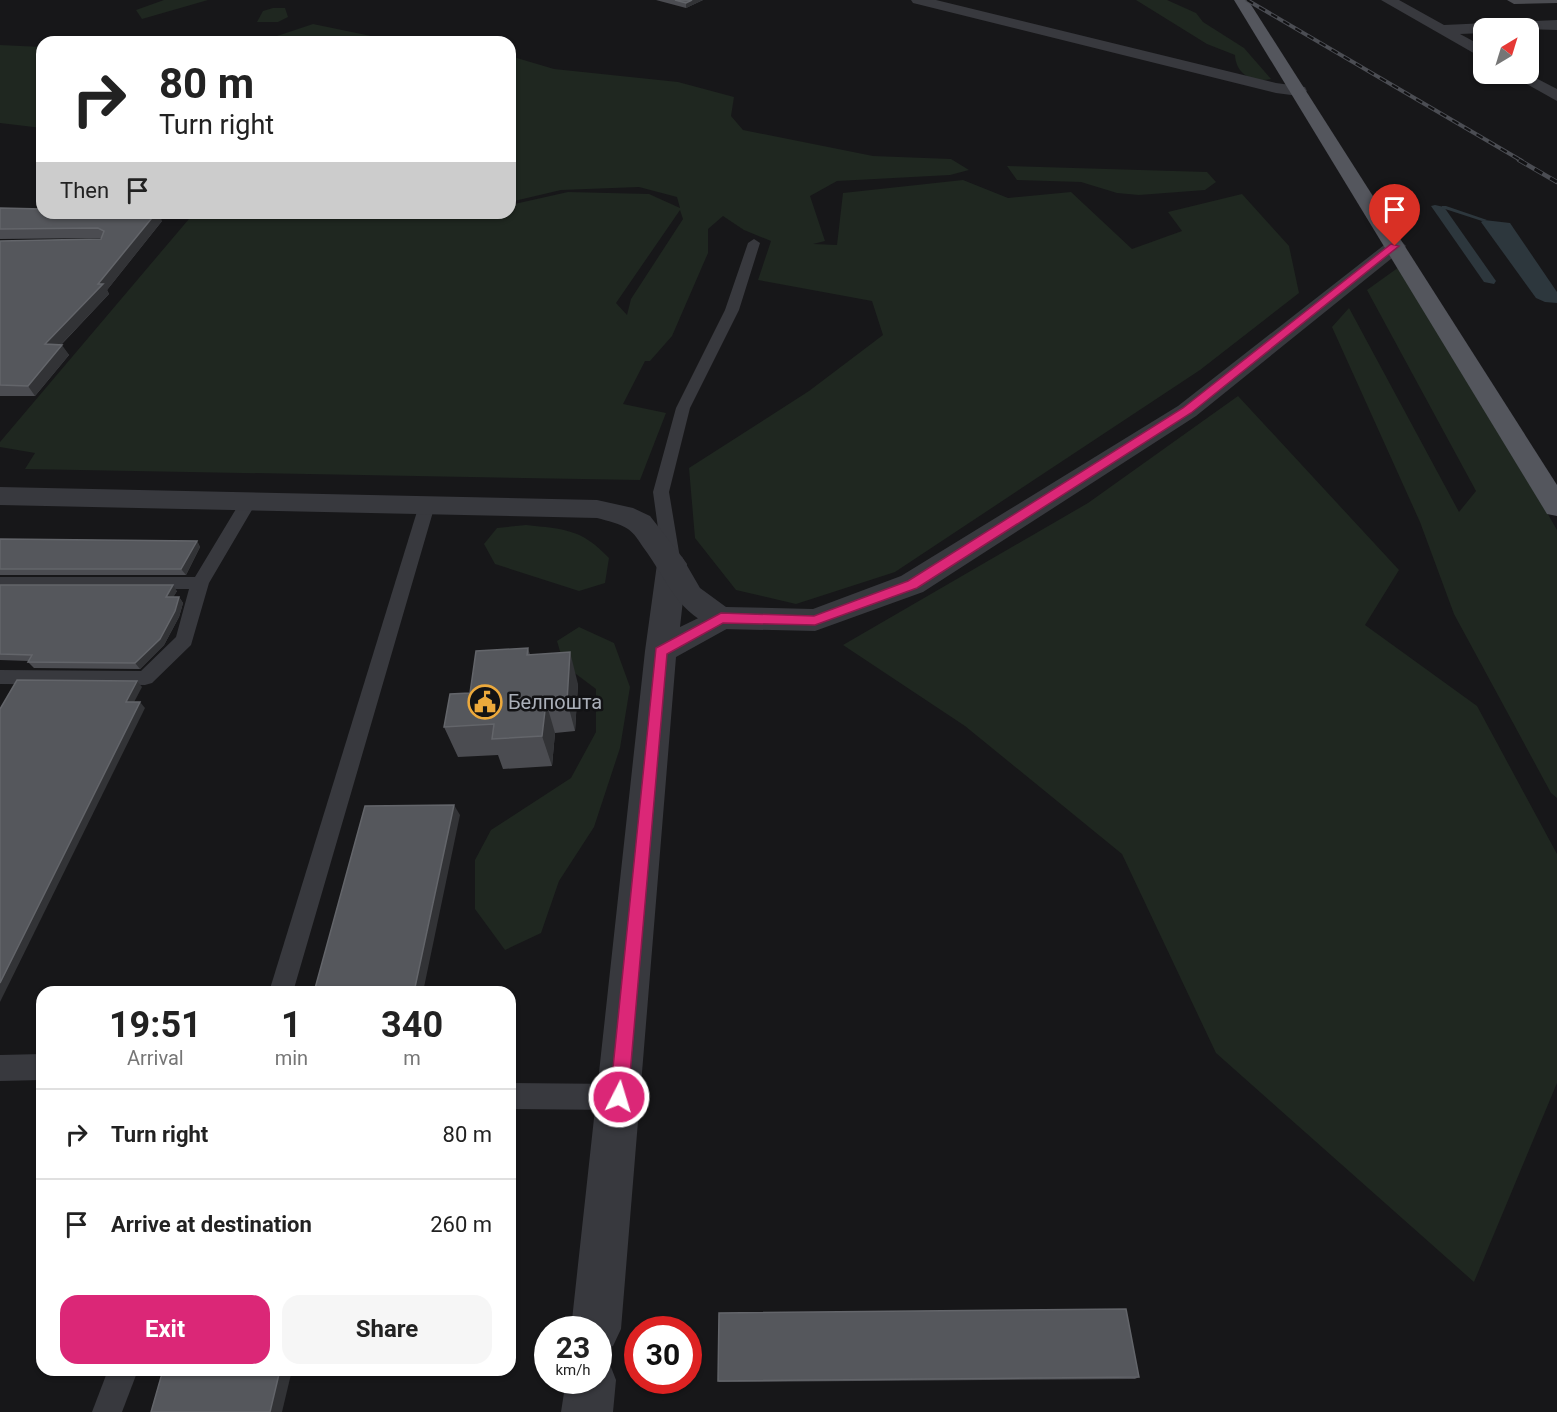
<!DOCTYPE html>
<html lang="en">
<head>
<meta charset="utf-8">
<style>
  :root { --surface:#fff; --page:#f6f6f6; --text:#222; --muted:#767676; --line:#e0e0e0; --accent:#db2777 }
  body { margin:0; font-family:Roboto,sans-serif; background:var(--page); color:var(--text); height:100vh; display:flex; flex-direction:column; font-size:22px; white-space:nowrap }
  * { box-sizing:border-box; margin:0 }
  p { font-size:20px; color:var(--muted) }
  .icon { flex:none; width:33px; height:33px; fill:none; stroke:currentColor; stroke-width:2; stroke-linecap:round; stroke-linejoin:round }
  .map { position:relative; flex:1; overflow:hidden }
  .panel { position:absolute; left:36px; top:986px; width:480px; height:390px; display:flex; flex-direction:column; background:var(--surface); border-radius:18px; box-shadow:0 2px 4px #0004 }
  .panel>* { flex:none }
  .guide { position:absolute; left:36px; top:36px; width:480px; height:183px; border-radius:18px; box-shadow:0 2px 4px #0004; background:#fff; color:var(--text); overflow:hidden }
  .needle { width:39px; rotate:38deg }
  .tools { position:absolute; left:1473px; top:18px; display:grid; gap:12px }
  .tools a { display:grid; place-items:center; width:66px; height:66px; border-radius:12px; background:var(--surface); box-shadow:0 2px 4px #0004; font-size:30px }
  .speed { position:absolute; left:534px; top:1316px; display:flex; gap:12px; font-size:30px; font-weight:700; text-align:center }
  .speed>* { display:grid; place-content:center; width:78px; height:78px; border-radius:50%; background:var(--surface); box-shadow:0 2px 4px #0004; line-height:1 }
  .speed small { font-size:15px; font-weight:400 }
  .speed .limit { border:9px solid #d22; background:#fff; color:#111 }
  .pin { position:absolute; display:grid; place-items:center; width:51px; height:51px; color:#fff; margin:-62px -26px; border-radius:50% 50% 50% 0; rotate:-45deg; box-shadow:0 0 6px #0007 }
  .pin .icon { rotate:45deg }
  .me { position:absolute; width:66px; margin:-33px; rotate:5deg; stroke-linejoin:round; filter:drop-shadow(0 0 4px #0008) }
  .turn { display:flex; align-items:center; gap:21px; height:126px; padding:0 24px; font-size:27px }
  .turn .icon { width:78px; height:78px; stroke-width:2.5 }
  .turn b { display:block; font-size:42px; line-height:51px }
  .then { display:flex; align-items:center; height:57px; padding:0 24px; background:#0003; gap:12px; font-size:22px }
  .eta { display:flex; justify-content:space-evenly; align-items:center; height:102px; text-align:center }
  .eta b { font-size:36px; font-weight:700; line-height:42px }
  .action { display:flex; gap:12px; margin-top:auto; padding:12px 24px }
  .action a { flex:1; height:69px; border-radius:18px; background:var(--accent); color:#fff; font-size:24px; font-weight:700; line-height:69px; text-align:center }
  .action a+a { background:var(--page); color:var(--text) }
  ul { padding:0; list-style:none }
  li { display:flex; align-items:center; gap:18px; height:90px; padding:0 24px; border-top:2px solid var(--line) }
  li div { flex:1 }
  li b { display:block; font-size:22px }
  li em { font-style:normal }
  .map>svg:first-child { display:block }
  .green { fill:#1f2720; fill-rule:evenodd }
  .water { fill:#2d373d }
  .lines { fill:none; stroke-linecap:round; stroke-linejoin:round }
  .stream { fill:#2d373d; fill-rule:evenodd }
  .service { fill:#38393e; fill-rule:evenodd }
  .minor { fill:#38393e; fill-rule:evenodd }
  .tertiary { fill:#38393e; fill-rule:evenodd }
  .primary { fill:#54565d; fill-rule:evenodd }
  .rail-far1-casing { stroke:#4b4d53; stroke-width:4 }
  .rail-casing { stroke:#4b4d53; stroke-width:4.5 }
  .rail-far1 { stroke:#121214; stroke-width:2; stroke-dasharray:7; stroke-linecap:butt }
  .rail { stroke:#121214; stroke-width:3; stroke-dasharray:9; stroke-linecap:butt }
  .wall { fill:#4b4c51 }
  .shaded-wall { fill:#323336 }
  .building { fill:#55575c; stroke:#63656a; stroke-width:1.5 }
  .route { fill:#db2777; stroke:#8e194d; stroke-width:1.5 }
  .labels { text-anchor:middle; stroke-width:5; stroke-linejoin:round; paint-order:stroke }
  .poi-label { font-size:20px; fill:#aaafb8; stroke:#121214; text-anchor:start }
</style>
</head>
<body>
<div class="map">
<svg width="1557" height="1412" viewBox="0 0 1557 1412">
  <rect width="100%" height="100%" fill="#171719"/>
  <g class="green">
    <path d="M164 0H208L142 19 136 10Z"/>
    <path d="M1136 0H1167L1196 13 1203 22 1244 48 1271 79C1252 83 1236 74 1235 55L1207 44Z"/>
    <path d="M273 8H285L288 17 278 22H257L263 11Z"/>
    <path d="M313 24 400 42H259Z"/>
    <path d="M0 45 42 47V128L0 123Z"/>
    <path d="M510 56 554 69 678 82 734 97 731 116 743 130 873 156 951 159 969 170 950 175 837 181 810 196 825 241 813 244 837 245 843 193 963 180 1008 198 1071 192 1132 249 1182 231 1168 212 1242 194 1289 246 1299 293 1200 370 895 572 796 604 736 590 695 538 689 468 809 391 883 335 872 301 758 280 771 241 744 230 723 216 708 229V253L672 336 650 361H645L623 404 666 413 640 480 25 469 35 453 0 447V442L194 213H510V205L568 192 649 194 680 208 677 197 639 187 561 190 510 202ZM680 210 683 219 631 299 627 315 616 303Z"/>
    <path d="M1007 166 1207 172 1216 182 1205 190 1139 195 1117 193 1081 182 1017 180Z"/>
    <path d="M1399 267 1490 413 1557 530V798L1551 793 1454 614 1420 522 1332 327 1349 308 1459 512 1476 491 1367 290Z"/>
    <path d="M1238 396 1399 570 1365 625 1477 706 1557 854V1083L1474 1282 1216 1053 1122 854 965 726 843 645 1088 503Z"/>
    <path d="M526 525C564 529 582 529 609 558L605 583 579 591 495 564 484 544 497 528Z"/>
    <path d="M579 627 614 643 630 687 620 748 594 827 559 881 541 933 505 950 475 909V860L491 830 571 778 596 732V689L564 665 557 641Z"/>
  </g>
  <g class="water">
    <path d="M1435 205 1444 207 1496 281 1494 284 1484 282 1431 206Z"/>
    <path d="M1484 220 1510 223 1557 292V303L1545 302 1536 298 1481 222Z"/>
  </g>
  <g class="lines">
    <path class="stream" d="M1442 206H1446L1487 220 1482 221 1442 208Z"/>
    <g class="service">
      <path d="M754 239 760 243 739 310 690 408 669 492 681 564 672 570 663 564 653 492 676 408 725 310 748 243Z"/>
      <path d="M248 498 256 503 209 583 191 645 152 683 145 685 0 684V670L141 671 176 637 189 589H0V577H195L242 499Z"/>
      <path d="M427 500 435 505 293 992H269L419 505Z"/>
      <path d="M42 1054V1080L0 1081V1055Z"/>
      <path d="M510 1083 619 1084 628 1088 632 1097 628 1106 619 1110 510 1109Z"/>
      <path d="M108 1370H138L122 1412H92Z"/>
    </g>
    <g class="minor">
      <path d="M911 0H936L1276 83 1305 87 1307 91 1299 96 1276 93 913 3Z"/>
      <path d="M1381 0H1399L1444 25 1557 20V30L1484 28V33L1460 34 1484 47V59Z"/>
      <path d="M1509 74H1528L1557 89V101Z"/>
      <path d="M672 554 682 557 687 564 680 627 721 607 732 610 736 618 732 626 676 657 621 1329 613 1346 598 1353V1329H571L645 651 657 564 662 557Z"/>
      <path d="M598 1358 609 1362 616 1380 613 1412H561L566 1380H598Z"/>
    </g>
    <path class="tertiary" d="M1395 240 1402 242 1406 246 1402 250 1196 416 923 592 815 631 721 629C677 616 668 580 643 547 639 541 634 533 628 529 619 523 608 521 597 518L0 505V487L597 500 633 508 650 516 682 557 700 588 726 607 813 609 901 576 1178 406 1388 242Z"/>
    <path class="primary" d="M1234 0H1248L1557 485V516L1547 514Z"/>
    <g class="rail-far1-casing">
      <path id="rail-far1" d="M1247 0 1522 161"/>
    </g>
    <g class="rail-casing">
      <path id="rail" d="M1519 160 1557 182"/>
    </g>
    <use href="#rail-far1" class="rail-far1"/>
    <use href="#rail" class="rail"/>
  </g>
  <g class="wall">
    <path d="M656 0H703L686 8Z"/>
    <path d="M1507 0H1557V3L1514 4Z"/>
    <path d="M0 208 162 221 107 290 109 294 61 345 69 355 35 396H0V241L101 239 102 238 0 239Z"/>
    <path d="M0 539 197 541 200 547 186 575H0Z"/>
    <path d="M0 585 177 591 173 597H179L183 603 179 617 164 645 140 669 34 668 28 662 29 661 0 660Z"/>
    <path d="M528 648 530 655 578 684 575 731 555 733 552 766 503 769 498 755 458 757 444 727 470 693Z"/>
    <path d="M1139 1377 1135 1379 719 1382 718 1381Z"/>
  </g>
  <g class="shaded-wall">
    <path d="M692 0H703L686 8V3Z"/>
    <path d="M156 213H159L162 221 107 290 109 294 51 355 45 344 98 284Z"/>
    <path d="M62 345 69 355 35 396 28 386Z"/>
    <path d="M197 541 200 547 186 575 181 569Z"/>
    <path d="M173 585 177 591 170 603 166 597Z"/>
    <path d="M179 597 183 603 179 617 164 645 140 669 135 663Z"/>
    <path d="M570 652 578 684 575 731 567 701Z"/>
    <path d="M137 681 142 687 131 708 126 702Z"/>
    <path d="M140 702 145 708 0 1002V983Z"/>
    <path d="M546 702 555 733 552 766 542 736Z"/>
    <path d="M454 805 460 815 423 992H414Z"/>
    <path d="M280 1370H292L282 1412H270Z"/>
  </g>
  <g class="building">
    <path d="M675 0H692L686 3Z"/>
    <path d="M0 208 42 209V213H156L98 284H103L45 344 62 345 28 386 0 385V241L101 239 104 231 98 228 0 229Z"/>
    <path d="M0 539 197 541 181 569H0Z"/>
    <path d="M0 585H173L166 597H179L175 611 160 639 135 663 28 662 32 655 0 654Z"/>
    <path d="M528 648 527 655 570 652 567 701 546 702 542 736 492 739 494 724 444 727 450 694 470 693 476 651Z"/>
    <path d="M17 680 137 681 126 702H140L0 983V709Z"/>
    <path d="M454 805 414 992H314L365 806Z"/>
    <path d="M1126 1309 1139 1377 718 1381 719 1313Z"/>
    <path d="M163 1370H280L270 1412H151Z"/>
  </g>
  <path class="route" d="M1391 244 1399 246 1191 413 917 588 815 625 723 623 667 654 628 1097 625 1103 619 1106 613 1103 610 1097 656 648 721 613 814 616 908 581 1183 408Z"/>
  <defs>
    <g id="civic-ring" transform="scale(1.725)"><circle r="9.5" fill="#121214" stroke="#eca93c" stroke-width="1.5"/><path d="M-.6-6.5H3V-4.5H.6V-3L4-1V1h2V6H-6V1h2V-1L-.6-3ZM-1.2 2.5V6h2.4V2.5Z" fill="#eca93c"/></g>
  </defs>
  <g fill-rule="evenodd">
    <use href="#civic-ring" x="485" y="702"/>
  </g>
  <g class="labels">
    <g class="poi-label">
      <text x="508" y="709">Белпошта</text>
    </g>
  </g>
</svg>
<div class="tools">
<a><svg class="needle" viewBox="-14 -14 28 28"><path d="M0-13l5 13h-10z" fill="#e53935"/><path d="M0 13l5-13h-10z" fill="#767676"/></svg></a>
</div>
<div class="speed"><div>23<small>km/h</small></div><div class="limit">30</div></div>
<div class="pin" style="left:1395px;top:246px;background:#d93025"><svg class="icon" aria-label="arrive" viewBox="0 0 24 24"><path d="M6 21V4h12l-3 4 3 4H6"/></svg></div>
<svg class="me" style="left:619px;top:1097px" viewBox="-20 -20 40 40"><circle r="17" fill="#db2777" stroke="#fff" stroke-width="3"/><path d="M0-11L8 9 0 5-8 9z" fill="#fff"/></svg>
<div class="guide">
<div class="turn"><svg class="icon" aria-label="right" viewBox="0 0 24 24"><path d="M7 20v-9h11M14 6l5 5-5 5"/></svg><div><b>80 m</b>Turn right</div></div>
<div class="then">Then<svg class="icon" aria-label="arrive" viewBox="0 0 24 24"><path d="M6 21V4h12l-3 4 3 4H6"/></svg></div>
</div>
<section class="panel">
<div class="eta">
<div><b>19:51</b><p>Arrival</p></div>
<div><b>1</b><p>min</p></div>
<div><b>340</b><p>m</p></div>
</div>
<ul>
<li><svg class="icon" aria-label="right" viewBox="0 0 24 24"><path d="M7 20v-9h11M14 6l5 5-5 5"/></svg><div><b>Turn right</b></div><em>80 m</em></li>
<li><svg class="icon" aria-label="arrive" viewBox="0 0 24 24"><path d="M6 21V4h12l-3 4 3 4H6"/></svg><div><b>Arrive at destination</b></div><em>260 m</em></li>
</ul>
<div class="action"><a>Exit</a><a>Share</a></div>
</section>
</div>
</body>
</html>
